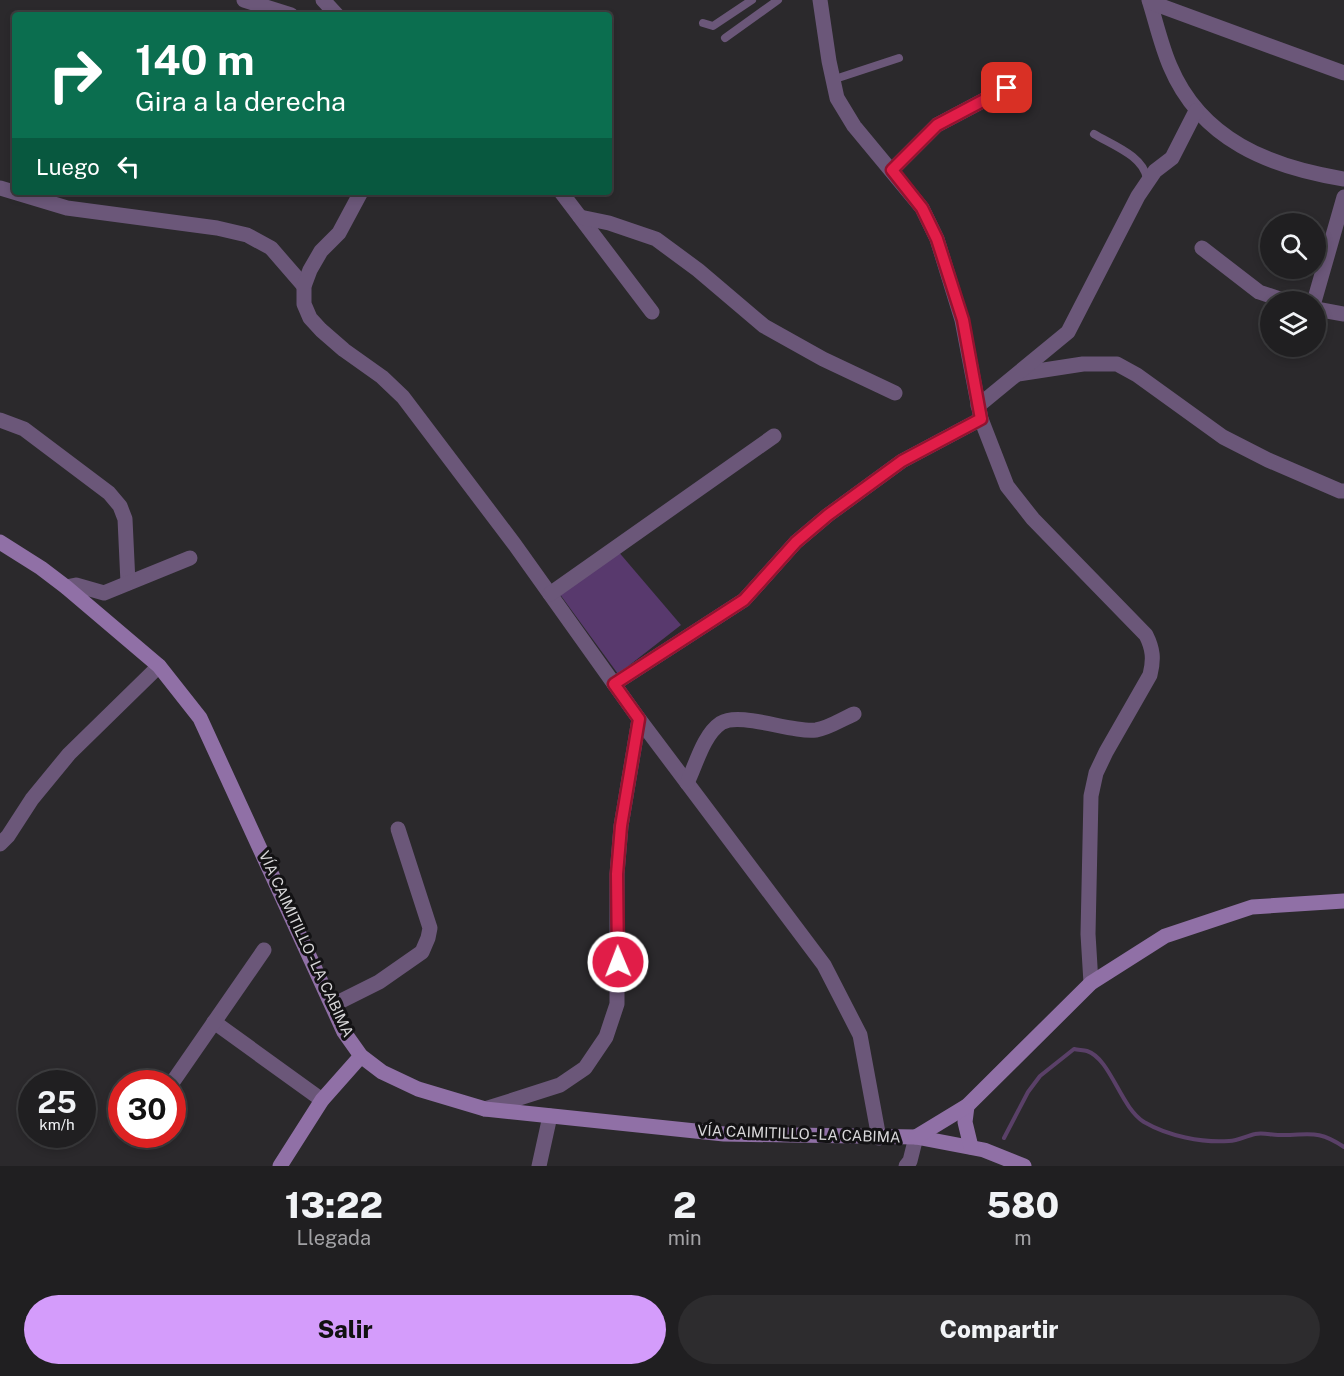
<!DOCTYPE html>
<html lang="es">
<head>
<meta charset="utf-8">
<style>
  :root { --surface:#201f21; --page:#2d2c2e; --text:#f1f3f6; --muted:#a2a2a5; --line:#3d3d3f; --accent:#d49cfb }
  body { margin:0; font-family:"Public Sans",sans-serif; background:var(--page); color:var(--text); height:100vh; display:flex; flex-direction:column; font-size:22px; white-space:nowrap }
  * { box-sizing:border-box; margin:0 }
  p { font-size:20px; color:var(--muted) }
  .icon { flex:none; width:33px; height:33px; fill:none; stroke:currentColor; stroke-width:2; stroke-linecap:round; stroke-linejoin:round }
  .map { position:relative; height:1166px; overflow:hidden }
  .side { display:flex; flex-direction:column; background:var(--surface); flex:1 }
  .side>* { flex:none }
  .top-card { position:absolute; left:12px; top:12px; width:600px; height:183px; border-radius:6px; box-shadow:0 3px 9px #0003,0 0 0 2px var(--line); background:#0b6e4f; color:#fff; overflow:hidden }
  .tools { position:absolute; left:1260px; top:213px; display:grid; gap:12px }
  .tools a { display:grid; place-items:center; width:66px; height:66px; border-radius:50%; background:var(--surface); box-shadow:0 3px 9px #0003,0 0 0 2px var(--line); font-size:30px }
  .speed { position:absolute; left:18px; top:1070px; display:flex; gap:12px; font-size:30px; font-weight:700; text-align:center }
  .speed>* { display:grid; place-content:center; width:78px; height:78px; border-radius:50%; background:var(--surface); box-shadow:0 3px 9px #0003,0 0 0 2px var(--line); line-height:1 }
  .speed small { font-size:15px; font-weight:400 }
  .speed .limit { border:9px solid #d22; background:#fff; color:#111 }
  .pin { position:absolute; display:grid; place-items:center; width:51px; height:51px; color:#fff; margin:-26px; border-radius:12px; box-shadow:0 3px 9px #0006 }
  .me { position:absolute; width:66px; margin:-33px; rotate:359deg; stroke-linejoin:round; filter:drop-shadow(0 0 4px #0008) }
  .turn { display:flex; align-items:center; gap:21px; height:126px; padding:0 24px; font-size:27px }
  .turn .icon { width:78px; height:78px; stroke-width:2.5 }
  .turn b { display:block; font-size:42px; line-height:51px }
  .then { display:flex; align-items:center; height:57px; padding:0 24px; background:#0003; gap:12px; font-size:22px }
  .eta { display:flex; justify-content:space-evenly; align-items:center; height:102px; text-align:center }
  .eta b { font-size:36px; font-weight:800; line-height:42px }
  .action { display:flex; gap:12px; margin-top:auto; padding:12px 24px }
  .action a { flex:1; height:69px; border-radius:36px; background:var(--accent); color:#111; font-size:24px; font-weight:800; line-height:69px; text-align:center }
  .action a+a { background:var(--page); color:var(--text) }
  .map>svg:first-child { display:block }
  .green { fill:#58396d }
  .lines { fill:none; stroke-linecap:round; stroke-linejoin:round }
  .stream { stroke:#5a4068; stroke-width:4 }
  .lane { stroke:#6b5779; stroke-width:8 }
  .street { stroke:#6b5779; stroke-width:15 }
  .secondary { stroke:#9070a6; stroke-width:15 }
  .route-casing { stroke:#92132f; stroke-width:15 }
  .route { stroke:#e11d48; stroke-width:10 }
  .labels { text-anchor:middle; stroke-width:6; stroke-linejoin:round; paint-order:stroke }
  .street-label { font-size:15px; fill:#d8d7d9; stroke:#131214 }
</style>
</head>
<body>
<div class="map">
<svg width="1344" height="1166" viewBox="0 0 1344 1166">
  <rect width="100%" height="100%" fill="#2b292c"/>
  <path class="green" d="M617 550 681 625 618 674 559 593Z"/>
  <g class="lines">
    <path class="stream" d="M1004 1138 1028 1092 1040 1076 1074 1049C1078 1050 1083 1050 1087 1051 1111 1059 1120 1107 1144 1122 1168 1136 1202 1143 1229 1141 1238 1141 1246 1136 1255 1134 1263 1132 1271 1135 1278 1135 1308 1136 1316 1128 1344 1147"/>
    <g class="lane">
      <path d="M703 23 713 26 752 0"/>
      <path d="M725 38 778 0"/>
      <path d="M832 80 899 58"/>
      <path d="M1094 134C1112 145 1144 156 1147 179"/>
    </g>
    <g class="street">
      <path d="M244 0 291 15"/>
      <path d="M323 0 337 15"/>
      <path d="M820 0 829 61 837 98 854 126 922 208 937 239 962 320 981 419 1007 486 1033 519 1146 635C1153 649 1154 659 1150 675L1106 752 1096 773 1091 796 1088 934 1091 983"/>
      <path d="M1149 0C1156 22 1161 45 1170 66 1201 140 1270 167 1344 179"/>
      <path d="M1150 2 1344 73"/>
      <path d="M892 170 937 125 1007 88"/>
      <path d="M0 188 67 208 217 228 247 235 271 248 304 286"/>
      <path d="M361 192 339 233 321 251 310 270 304 286V304L310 318 321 330 344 350 382 377 403 397 515 545 639 719 824 965 860 1035 879 1138"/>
      <path d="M561 192 652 312"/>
      <path d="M580 217 609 223 656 239 698 270 764 326 823 359 895 393"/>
      <path d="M1202 248 1259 292 1289 302"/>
      <path d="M1314 302 1344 197"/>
      <path d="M1316 309 1344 314"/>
      <path d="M1018 374 1083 364H1117L1137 375 1223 437 1268 460 1340 491H1344"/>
      <path d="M978 406 1068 332 1138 196 1155 171 1172 158 1196 111"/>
      <path d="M0 420 24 429 109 493 120 506 125 519 128 583"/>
      <path d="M66 587 76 585 104 593 190 558"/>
      <path d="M550 594 774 436"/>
      <path d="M614 684 744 600 796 542 828 515 902 461 981 419"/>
      <path d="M687 783C696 765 703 735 721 723 740 711 791 733 816 730 829 728 842 719 854 714"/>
      <path d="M0 844 8 836 32 799 69 754 159 666"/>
      <path d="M333 1005 379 982 422 952 428 938 430 928 398 829"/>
      <path d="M214 1022 322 1100"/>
      <path d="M172 1083 264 950"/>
      <path d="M485 1109 560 1085 585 1068 606 1037 617 1004V874L621 826 639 719"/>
      <path d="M135 1136 137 1134"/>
      <path d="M539 1166 550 1116"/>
      <path d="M906 1166 910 1161 916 1137"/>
    </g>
    <g class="secondary">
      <path d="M0 542 41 568 66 587 159 666 200 718 344 1032 361 1056 382 1072 418 1089 485 1109 724 1134 916 1137 984 1150 1024 1166"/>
      <path d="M967 1106 965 1122 971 1147"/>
      <path d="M916 1137 967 1106 1091 983 1165 936 1252 907 1344 901"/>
      <path d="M280 1166 322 1100 361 1056"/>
    </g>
  </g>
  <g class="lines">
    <g class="route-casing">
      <path id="route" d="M618 962 617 874 621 826 639 719 614 684 744 600 796 542 828 515 902 461 981 419 963 320 937 239 922 208 892 170 937 125 1007 88"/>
    </g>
    <use href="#route" class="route"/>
  </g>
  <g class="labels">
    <g class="street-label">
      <text transform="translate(306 944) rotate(65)" y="5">VÍA CAIMITILLO - LA CABIMA</text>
      <text transform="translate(799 1134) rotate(2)" y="5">VÍA CAIMITILLO - LA CABIMA</text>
    </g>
  </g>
</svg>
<div class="tools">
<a><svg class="icon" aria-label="search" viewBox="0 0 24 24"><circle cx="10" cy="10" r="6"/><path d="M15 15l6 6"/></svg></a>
<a><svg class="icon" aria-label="layers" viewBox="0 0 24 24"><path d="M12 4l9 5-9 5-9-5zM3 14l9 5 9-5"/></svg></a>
</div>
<div class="speed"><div>25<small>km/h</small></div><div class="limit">30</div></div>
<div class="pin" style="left:1007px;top:88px;background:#d93025"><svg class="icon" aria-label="arrive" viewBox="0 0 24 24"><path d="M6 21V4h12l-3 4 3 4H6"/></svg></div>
<svg class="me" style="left:618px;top:962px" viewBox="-20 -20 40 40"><circle r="17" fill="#e11d48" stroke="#fff" stroke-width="3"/><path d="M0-11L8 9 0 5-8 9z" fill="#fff"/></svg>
<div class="top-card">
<div class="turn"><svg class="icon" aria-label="right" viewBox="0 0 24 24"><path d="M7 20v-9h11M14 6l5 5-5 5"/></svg><div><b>140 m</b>Gira a la derecha</div></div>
<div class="then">Luego<svg class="icon" aria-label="left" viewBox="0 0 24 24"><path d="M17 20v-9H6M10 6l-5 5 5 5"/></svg></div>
</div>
</div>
<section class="side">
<div class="eta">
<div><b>13:22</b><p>Llegada</p></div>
<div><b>2</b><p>min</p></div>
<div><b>580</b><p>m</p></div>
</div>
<div class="action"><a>Salir</a><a>Compartir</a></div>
</section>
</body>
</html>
